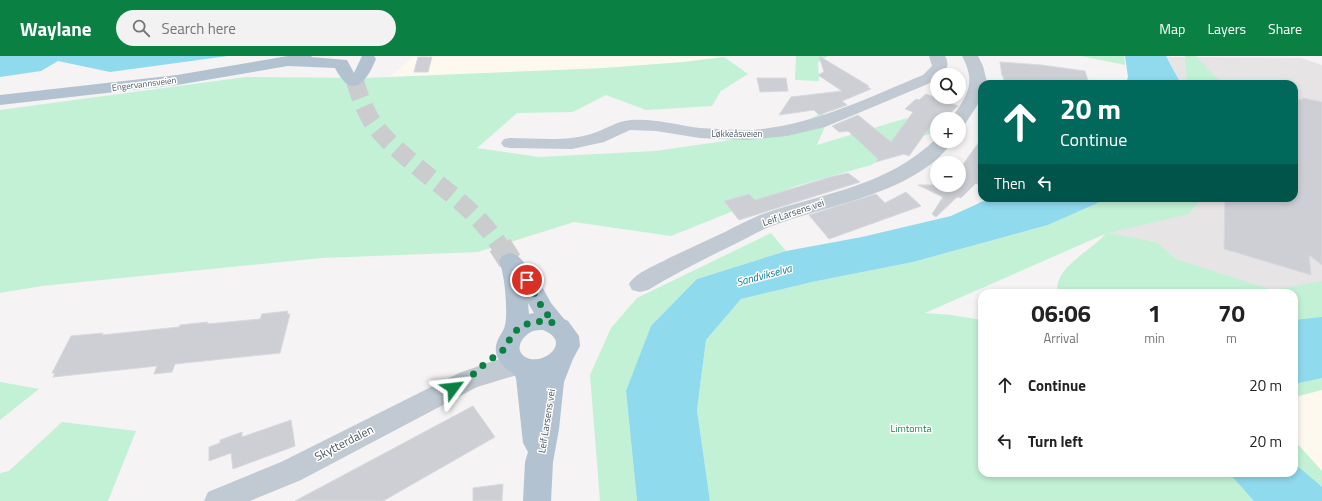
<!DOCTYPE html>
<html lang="en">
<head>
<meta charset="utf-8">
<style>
  :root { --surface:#fff; --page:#f2f2f2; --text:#222; --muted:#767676; --accent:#0b8043 }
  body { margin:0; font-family:"Titillium Web",sans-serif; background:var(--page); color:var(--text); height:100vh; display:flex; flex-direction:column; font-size:15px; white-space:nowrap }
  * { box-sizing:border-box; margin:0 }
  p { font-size:13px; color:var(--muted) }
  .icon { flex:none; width:22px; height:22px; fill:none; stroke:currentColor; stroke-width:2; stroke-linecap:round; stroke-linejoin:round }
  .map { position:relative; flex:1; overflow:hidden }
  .side { position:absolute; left:978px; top:233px; width:320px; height:188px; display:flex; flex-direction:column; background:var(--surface); border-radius:12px; box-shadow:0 2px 6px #0003 }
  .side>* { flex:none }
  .guide { position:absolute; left:978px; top:24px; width:320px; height:122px; border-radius:12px; box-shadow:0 2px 6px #0003; background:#00695c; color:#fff; overflow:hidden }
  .controls { position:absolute; left:930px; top:12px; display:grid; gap:8px }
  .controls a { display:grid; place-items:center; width:36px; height:36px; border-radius:50%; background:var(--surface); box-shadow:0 2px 6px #0003; font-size:20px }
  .pin { position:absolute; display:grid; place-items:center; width:34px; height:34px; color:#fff; margin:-17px; border:2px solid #fff; border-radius:50%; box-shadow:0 1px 4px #0007 }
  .me { position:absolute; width:44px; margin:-22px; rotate:60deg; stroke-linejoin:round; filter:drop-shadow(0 0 3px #0008) }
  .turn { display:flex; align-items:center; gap:14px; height:84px; padding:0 16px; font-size:18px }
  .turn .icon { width:52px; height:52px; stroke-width:2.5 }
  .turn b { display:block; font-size:28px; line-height:34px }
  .then { display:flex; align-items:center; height:38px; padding:0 16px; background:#0003; gap:8px; font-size:15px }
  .eta { display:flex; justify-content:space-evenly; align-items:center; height:68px; text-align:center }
  .eta b { font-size:24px; font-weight:700; line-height:28px }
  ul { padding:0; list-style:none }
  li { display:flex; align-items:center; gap:12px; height:56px; padding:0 16px }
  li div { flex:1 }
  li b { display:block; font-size:15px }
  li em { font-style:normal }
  header { display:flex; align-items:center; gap:24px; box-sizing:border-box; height:56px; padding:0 20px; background:var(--accent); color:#fff }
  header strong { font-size:19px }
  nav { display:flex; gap:22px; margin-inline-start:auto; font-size:14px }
  .search { width:280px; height:36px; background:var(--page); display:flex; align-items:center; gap:10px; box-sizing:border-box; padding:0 14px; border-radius:22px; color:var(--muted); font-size:15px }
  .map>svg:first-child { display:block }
  .commercial { fill:#fdf9ef }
  .education { fill:#e6e4e5 }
  .green { fill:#c3f1d5 }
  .water { fill:#90daee }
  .building { fill:#cdcfd5; stroke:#d7d9de }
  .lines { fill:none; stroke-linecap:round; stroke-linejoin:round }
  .major-tunnel-far1 { stroke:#caccce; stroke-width:18; stroke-dasharray:18 9; stroke-linecap:butt }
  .major-tunnel { stroke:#caccce; stroke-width:24; stroke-dasharray:24 12; stroke-linecap:butt }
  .minor { fill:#c1cad2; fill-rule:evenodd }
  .major { fill:#b3c2d1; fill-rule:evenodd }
  .route { stroke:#0b8043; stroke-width:7; stroke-dasharray:0 12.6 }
  .labels { text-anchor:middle; stroke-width:3; stroke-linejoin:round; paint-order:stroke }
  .far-street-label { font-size:9px; fill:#4a5661; stroke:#fff }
  .street-label { font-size:10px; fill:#4a5661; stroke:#fff }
  .park-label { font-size:10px; fill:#17864f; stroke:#fff }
  .water-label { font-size:11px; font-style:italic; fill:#0c7c9b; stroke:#fff }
  .near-street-label { font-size:12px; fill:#4a5661; stroke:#fff }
</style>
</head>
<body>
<header>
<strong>Waylane</strong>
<div class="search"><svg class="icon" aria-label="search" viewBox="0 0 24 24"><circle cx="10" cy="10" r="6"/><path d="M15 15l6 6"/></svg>Search here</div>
<nav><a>Map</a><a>Layers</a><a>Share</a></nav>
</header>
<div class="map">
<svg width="1322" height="445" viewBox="0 0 1322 445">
  <rect width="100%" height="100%" fill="#f5f3f3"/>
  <g class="commercial">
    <path d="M414 0H731L683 6 605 12 390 21Z"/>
    <path d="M1322 322V431L1294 407V328Z"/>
  </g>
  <path class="education" d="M1167 1 1301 2 1322 9V251L1294 237H1278L1176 203 1157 186 1107 177 1121 142H1294V28H1181Z"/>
  <g class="green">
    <path d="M796 0H828L818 6 819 25 795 24Z"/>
    <path d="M1081 0H1124L1125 9Z"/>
    <path d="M1185 0H1196L1222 28H1187Z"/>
    <path d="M724 1 748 18 721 35 712 50 646 54 606 39 573 56 517 57 477 92 539 101 655 95 725 85 801 68 821 57 829 61 817 89 907 62 937 72V76L919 81 871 109 796 130 671 180 574 166 478 196 322 202 42 230 0 237V54L246 21 365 22 605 12 683 6Z"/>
    <path d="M1109 142H1201L1189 158 1108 177 1157 186 1176 203 1272 234 1322 225V334L1295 341 1294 350V237H1058C1052 212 1093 194 1105 178L925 257 951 259 982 264V417H1294V384L1322 415V445H710L697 354 706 284 741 243 812 226 913 206 1048 169Z"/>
    <path d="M771 177 786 195 697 223 626 335 637 445H600L590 319 611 272 637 242Z"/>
    <path d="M0 326 39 333 0 364Z"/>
    <path d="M62 366 136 375 108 445H0V417L9 415Z"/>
  </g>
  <g class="water">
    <path d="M0 0H228L110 16 58 5 41 15 0 21Z"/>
    <path d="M1125 0H1166L1181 28H1126L1128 21Z"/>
    <path d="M990 142H1109L1048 169 913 206 812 226 741 243 706 284 697 354 710 445H637L626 335 651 270 697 223 786 195 862 181 951 160Z"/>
    <path d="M1322 261V322L1294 328V264Z"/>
    <path d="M1294 407 1322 431V445H1254L1229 417H1294Z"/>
  </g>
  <g class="building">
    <path d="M819 0 869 30 867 31 871 33 842 45 847 49 819 59 814 54 779 59 791 41 842 35 818 19 824 16Z"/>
    <path d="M418 1H432L428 16H414Z"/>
    <path d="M1000 6 1041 9 1085 15 1089 28H1005L1003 20H1002Z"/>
    <path d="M757 22H786L788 35 760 36Z"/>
    <path d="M926 38 958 50 944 63H937V69L935 71 931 69 909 100 904 98 876 106 878 103 848 75 839 76 832 70 858 59 891 86 913 56 905 53 916 43 919 44Z"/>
    <path d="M1294 42 1301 44 1304 42 1322 46V209L1309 199 1311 219 1224 193 1225 142H1294Z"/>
    <path d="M982 82V132L976 127 961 142 957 141 936 161 932 158 943 141 918 129H959V114Z"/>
    <path d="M848 117 860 126 739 164 724 145 749 138 755 144 830 121Z"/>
    <path d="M906 136 921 150 829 183 809 159 876 138 885 147Z"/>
    <path d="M288 255 287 258H290L280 297 175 308 172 316 154 318 157 310 53 321 55 317H52L71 280 103 277 102 279 179 271 180 269 208 266 207 268 260 263 262 258Z"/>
    <path d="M473 350 495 381 383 445H295Z"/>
    <path d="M291 364 295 390 233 413 231 397 209 405V391L220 387V384L242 376V381Z"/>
    <path d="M503 428 502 445H473V432Z"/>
  </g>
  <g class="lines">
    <path class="major-tunnel-far1" d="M355 25C359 39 364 52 371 64 382 81 399 95 414 108 445 134 478 156 500 190"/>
    <path class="major-tunnel" d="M500 189 510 205"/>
    <g class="minor">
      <path d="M929 0H945C949 7 948 11 943 18L937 19V24L935 25 825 71 787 80 748 84 720 83 700 82 656 75 630 74 604 86 572 93 510 92 504 91 501 87 504 83 510 82C537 82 565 86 591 78 605 74 616 65 631 64 654 62 677 69 700 72 716 73 733 74 748 74 810 71 867 42 923 19L932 10Z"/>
      <path d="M962 0H978L983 10 987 26 986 28H982V42L965 68 959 69V63H951C967 40 977 28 962 0Z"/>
      <path d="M937 82V85H953C917 137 830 148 775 169 762 173 751 180 739 186 708 201 678 216 648 234L640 236 632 234 629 228C636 216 657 209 669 202 688 193 706 185 725 176 736 170 748 164 760 159 825 136 885 132 937 82Z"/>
      <path d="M518 299 527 302 530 309 527 316 477 331 301 424 250 445H204L208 436 281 406 459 317 496 304Z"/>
    </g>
    <g class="major">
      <path d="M288 0H312L311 1 347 4 354 17 362 0H374L376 3C366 27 352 45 335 12L288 10 177 29 0 49V39L177 19Z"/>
      <path d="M510 197 518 200 535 218 551 247 564 263 568 265 579 280 580 290 573 303 564 326 559 373 553 406 551 445H523L525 406 528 396 523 387 516 322 514 318C503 312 492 300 497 286 499 280 504 275 505 269 508 256 505 218 499 205L502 200ZM528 247 534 257 529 258ZM543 274C574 286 542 311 525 301 513 293 523 279 533 275 536 274 540 274 543 274Z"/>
    </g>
  </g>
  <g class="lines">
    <path class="route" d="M453 332 468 324 477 314 507 291 511 279 523 269 535 266 544 265 554 267 543 253 527 224"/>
  </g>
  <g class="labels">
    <g class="far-street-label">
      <text transform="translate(144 28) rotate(-7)" y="3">Engervannsveien</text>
      <text x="737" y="81">Løkkeåsveien</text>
    </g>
    <g class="street-label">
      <text transform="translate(793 156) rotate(-19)" y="4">Leif Larsens vei</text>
      <text transform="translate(546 365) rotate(-81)" y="4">Leif Larsens vei</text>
    </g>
    <g class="park-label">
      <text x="911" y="376">Limtomta</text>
    </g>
    <g class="water-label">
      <text transform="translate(764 219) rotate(-15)" y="4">Sandvikselva</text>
    </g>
    <g class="near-street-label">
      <text transform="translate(344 387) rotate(-27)" y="4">Skytterdalen</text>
    </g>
  </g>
</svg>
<div class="controls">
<a><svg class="icon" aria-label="search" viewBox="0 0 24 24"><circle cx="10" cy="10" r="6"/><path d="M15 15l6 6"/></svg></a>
<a>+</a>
<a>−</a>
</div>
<div class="pin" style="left:527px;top:224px;background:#d93025"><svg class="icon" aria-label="arrive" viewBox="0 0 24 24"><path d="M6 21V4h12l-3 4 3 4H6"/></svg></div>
<svg class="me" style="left:453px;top:332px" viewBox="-20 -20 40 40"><path d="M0-17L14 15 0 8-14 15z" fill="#0b8043" stroke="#fff" stroke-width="4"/></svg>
<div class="guide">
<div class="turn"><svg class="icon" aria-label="ahead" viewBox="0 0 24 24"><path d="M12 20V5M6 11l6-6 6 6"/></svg><div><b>20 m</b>Continue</div></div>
<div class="then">Then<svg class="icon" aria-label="left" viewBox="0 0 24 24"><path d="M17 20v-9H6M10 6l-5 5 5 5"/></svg></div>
</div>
<section class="side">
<div class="eta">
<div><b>06:06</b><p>Arrival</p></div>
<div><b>1</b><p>min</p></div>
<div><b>70</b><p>m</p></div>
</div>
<ul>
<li><svg class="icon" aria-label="ahead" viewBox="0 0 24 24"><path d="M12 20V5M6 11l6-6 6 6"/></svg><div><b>Continue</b></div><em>20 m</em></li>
<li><svg class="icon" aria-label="left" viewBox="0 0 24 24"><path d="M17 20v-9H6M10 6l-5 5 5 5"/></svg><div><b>Turn left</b></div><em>20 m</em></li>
</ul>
</section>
</div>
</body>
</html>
